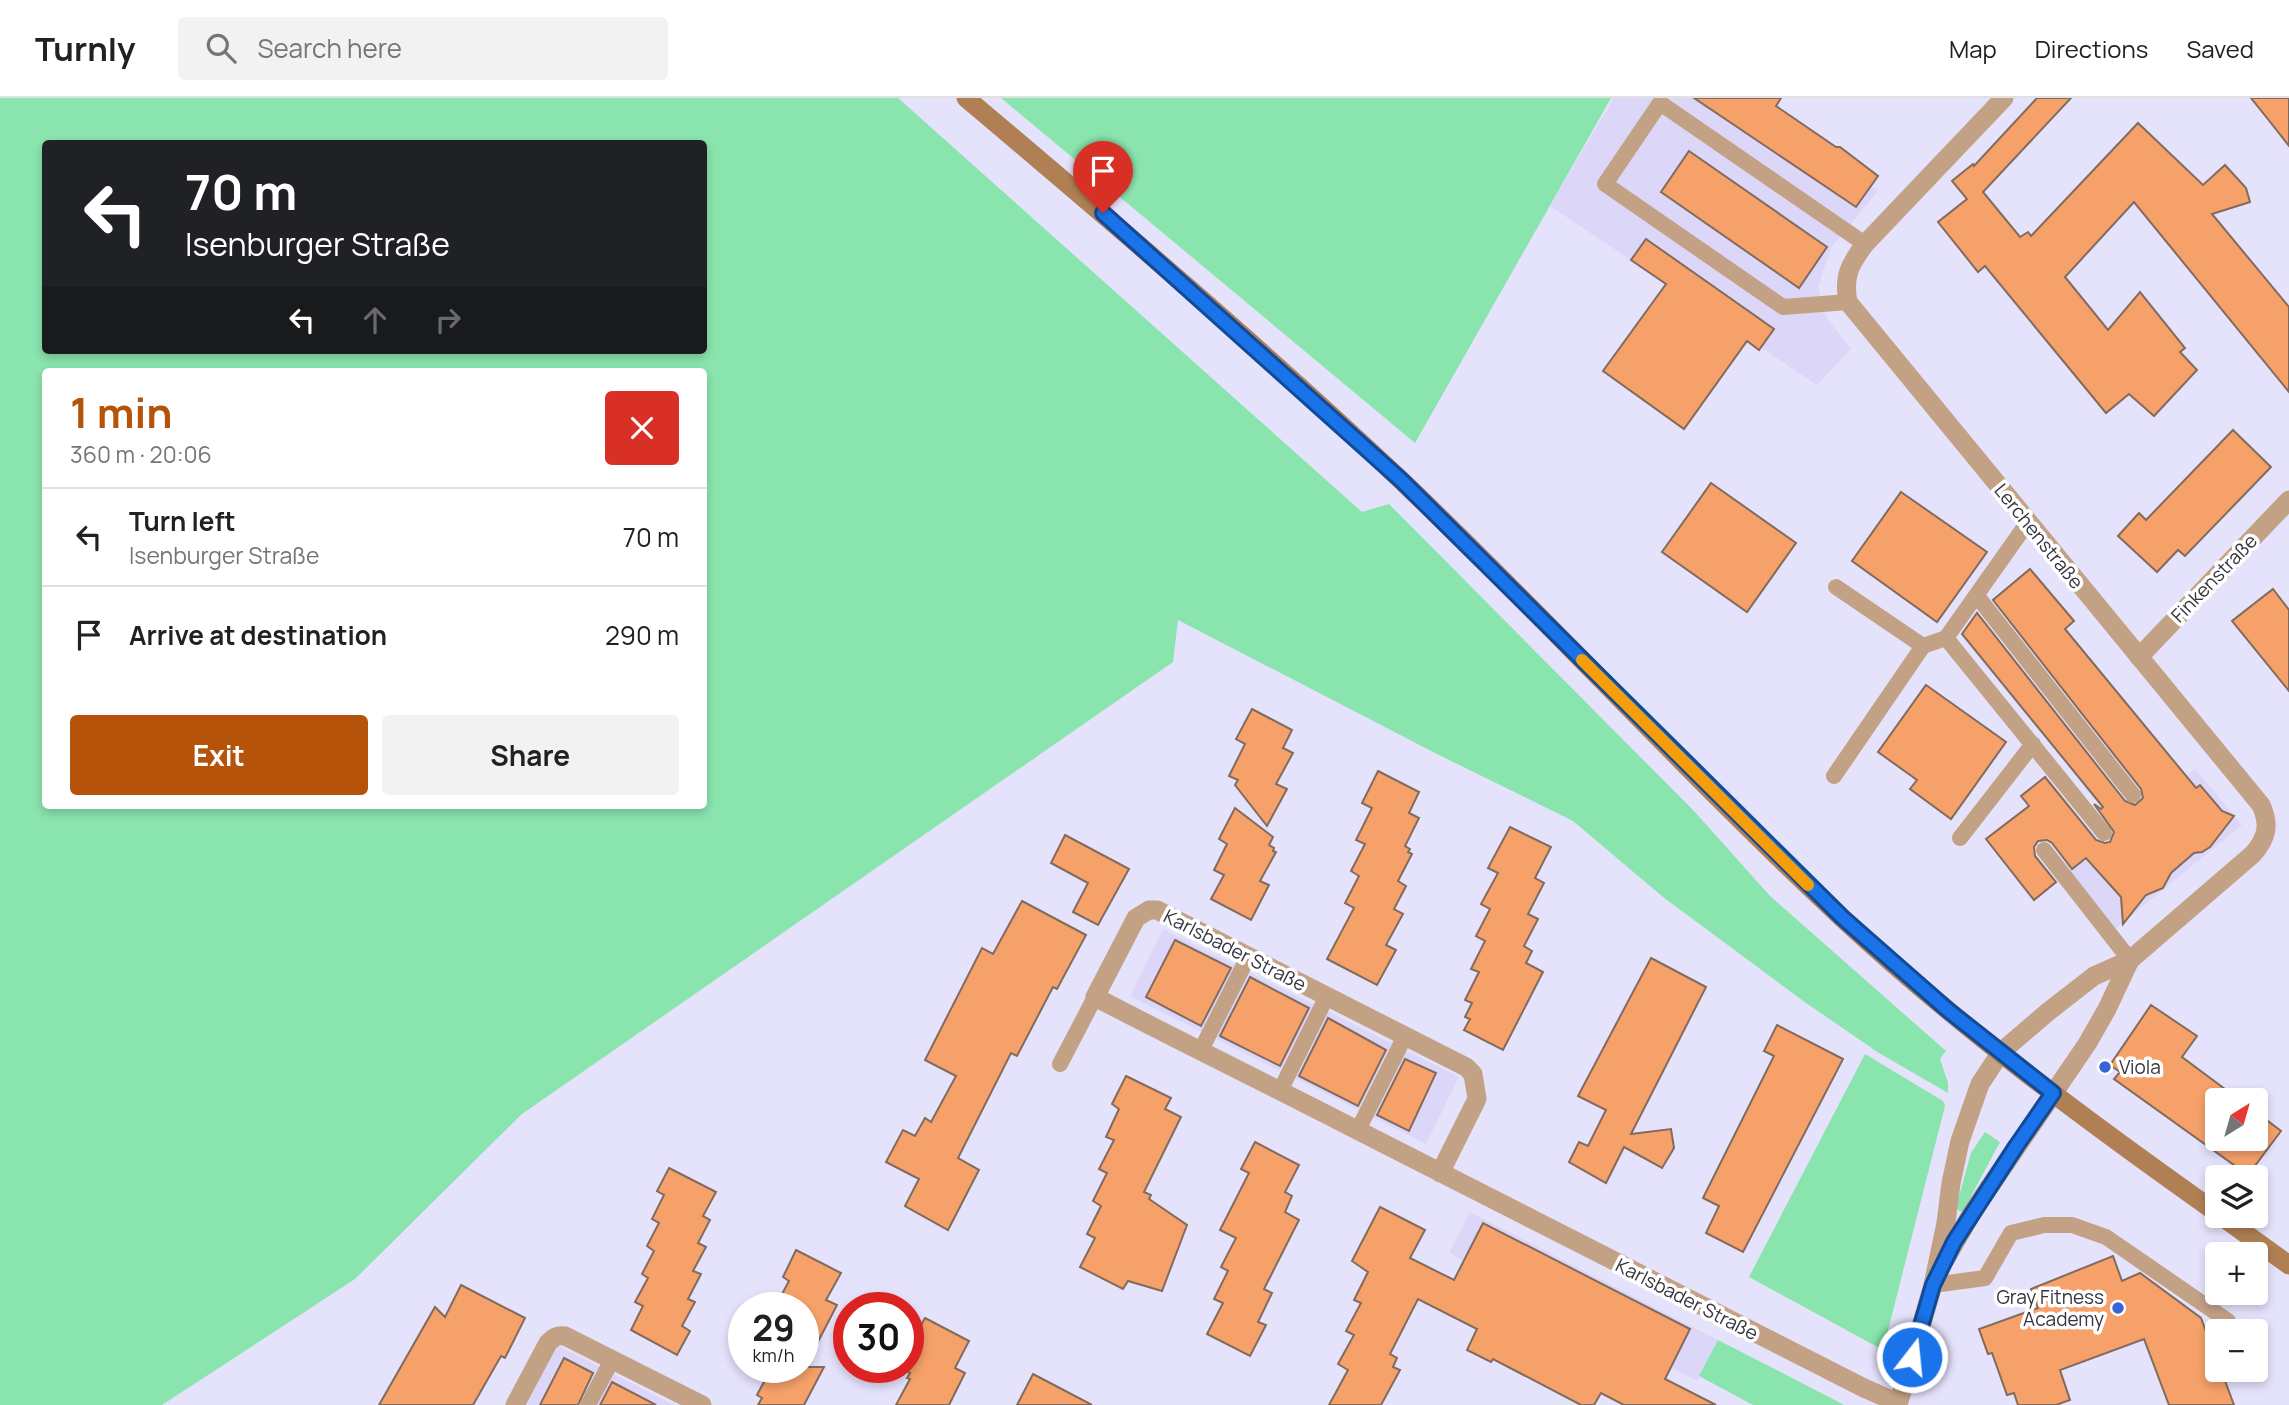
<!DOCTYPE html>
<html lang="en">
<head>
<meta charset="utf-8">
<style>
  :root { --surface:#fff; --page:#f2f2f2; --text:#202124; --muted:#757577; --line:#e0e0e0; --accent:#b45309 }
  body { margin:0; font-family:Manrope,sans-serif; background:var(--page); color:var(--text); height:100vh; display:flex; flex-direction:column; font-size:26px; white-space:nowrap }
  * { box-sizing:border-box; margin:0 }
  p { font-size:23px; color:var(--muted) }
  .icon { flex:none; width:38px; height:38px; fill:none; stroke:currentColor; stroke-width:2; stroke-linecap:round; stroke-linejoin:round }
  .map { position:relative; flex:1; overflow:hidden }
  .drawer { position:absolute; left:42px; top:270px; width:665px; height:441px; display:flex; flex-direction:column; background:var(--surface); border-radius:7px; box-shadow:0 4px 10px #0003 }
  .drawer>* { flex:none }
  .guide { position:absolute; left:42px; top:42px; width:665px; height:214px; border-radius:7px; box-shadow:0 4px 10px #0003; background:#202124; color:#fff; overflow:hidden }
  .needle { width:46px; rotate:37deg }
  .buttons { position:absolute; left:2205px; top:990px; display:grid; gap:14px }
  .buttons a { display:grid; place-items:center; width:63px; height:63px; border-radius:7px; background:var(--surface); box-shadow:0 4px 10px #0003; font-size:35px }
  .speed { position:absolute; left:728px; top:1194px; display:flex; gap:14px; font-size:35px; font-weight:700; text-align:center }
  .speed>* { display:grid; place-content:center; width:91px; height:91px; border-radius:50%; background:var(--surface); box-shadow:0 4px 10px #0003; line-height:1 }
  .speed small { font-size:18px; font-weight:400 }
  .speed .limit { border:10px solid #d22; background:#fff; color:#111 }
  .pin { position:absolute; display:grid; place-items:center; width:60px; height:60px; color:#fff; margin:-72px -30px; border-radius:50% 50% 50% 0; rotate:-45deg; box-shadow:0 0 7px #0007 }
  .pin .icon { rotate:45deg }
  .me { position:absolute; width:77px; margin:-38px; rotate:16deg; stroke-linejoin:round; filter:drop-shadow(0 0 5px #0008) }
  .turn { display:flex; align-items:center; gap:24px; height:147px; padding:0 28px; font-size:32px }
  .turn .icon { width:91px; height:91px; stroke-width:2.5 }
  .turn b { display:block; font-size:49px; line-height:60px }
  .lanes { display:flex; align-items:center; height:66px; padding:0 28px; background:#0003; justify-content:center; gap:35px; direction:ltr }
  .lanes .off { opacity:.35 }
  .round { display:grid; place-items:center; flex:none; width:74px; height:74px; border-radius:7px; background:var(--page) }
  .headline { display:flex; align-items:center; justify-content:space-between; height:119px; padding:0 28px }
  h1 { font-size:42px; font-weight:700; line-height:52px; color:var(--accent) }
  .action { display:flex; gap:14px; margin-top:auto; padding:14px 28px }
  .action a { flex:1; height:80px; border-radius:7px; background:var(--accent); color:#fff; font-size:28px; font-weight:700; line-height:80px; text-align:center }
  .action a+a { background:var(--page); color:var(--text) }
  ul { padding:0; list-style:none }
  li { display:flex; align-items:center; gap:21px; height:98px; padding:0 28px; border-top:2px solid var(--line) }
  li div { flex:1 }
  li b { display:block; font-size:26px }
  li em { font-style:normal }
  header { display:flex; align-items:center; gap:42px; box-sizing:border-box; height:98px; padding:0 35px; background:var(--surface); border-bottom:2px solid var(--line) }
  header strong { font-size:33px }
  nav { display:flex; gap:38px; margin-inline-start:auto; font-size:24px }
  .search { width:490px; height:63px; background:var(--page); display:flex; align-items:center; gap:18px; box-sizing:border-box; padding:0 24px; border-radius:7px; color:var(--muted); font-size:26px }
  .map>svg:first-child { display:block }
  .built { fill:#dcd7f9 }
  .green { fill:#8ae4ae; fill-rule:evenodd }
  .building { fill:#f6a169; stroke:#826b5d; stroke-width:2 }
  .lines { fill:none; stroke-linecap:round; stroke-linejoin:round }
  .service { stroke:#c3a185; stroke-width:16 }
  .minor { stroke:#c3a185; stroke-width:19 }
  .secondary { stroke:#b17f54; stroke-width:19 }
  .route-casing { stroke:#114b97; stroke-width:18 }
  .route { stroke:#1a73e8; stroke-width:12 }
  .slow { stroke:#f59e0b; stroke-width:12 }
  .poi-dot { fill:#3864d4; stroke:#fff; stroke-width:2.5 }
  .labels { text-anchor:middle; stroke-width:7; stroke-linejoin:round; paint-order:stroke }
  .street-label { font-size:19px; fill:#36353f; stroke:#fff }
  .poi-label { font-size:19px; fill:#36353f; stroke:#fff; text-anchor:start }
</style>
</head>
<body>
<header>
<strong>Turnly</strong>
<div class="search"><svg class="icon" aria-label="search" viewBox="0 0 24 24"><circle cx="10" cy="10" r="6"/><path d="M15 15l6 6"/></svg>Search here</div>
<nav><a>Map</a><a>Directions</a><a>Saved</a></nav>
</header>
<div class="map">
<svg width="2289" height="1307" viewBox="0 0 2289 1307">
  <rect width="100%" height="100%" fill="#e5e2fc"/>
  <g class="built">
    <path d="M1614 0H1736L1878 93 1831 150 1818 189 1827 220 1851 251 1817 287 1550 108Z"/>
    <path d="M2195 671 2242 727 2115 831 2069 774Z"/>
    <path d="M1163 831 1459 979 1426 1046 1130 898Z"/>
    <path d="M1470 1114 1718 1242 1697 1283 1449 1155Z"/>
    <path d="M557 1247 674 1307H526Z"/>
  </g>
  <g class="green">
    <path d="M0 0H898L1362 414 1389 406 1694 713 1770 798 1946 953 1940 961 1948 985V995L1879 955 1806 905 1663 799 1573 723 1435 655 1178 522 1173 564 522 1016 355 1181 162 1307H0ZM46 46H704V252H46ZM704 273V707H46V273Z"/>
    <path d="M1001 0H1611L1415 345Z"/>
    <path d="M1865 956 1943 1003 1945 1008 1883 1252 1749 1179Z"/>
    <path d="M1985 1034 2000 1044 1963 1113H1959L1956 1109 1971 1055Z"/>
    <path d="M1718 1242 1827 1298 1844 1307H1753L1699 1278Z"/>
  </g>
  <g class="building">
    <path d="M1694 0H1781L1776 8 1836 49H1840L1878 78 1856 109Z"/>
    <path d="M2037 0H2071L1983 94 2020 139 2028 134 2031 138 2138 25 2203 87 2225 67 2246 90 2250 104 2212 116 2289 209V294L2134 104 2065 179 2108 232 2140 194 2185 250 2180 254 2197 272 2154 318 2129 296 2106 315 1985 168 1978 174 1938 124 1967 101 1952 83 1973 66 1974 68Z"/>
    <path d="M2251 0H2289V48L2267 20Z"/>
    <path d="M1689 53 1827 149 1799 190 1661 94Z"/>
    <path d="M1646 141 1774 231 1759 252 1747 243 1684 331 1603 273 1666 186 1631 162Z"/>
    <path d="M2233 332 2271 369 2185 458 2178 452 2157 474 2118 438 2139 415 2146 422Z"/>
    <path d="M1711 385 1796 445 1747 514 1662 454Z"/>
    <path d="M1901 394 1987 454 1937 524 1852 463Z"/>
    <path d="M2030 471 2074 523 2065 531 2196 690 2200 687 2222 713 2234 718 2210 749 2202 754 2194 755 2171 775 2163 790 2146 797 2123 826 2121 799 2086 760 2072 771 2052 745 2047 742 2038 743 2034 749 2035 758 2056 784 2034 802 1986 741 2029 708 2021 698 2045 679 2096 742 2105 745 2110 744 2114 734 2094 706 2101 711 2103 709 1962 536 1977 515 2125 703 2135 707 2143 700 2141 691 1993 502Z"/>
    <path d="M2273 491 2289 512V593L2232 523Z"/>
    <path d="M1926 587 2006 644 1951 721 1910 691 1917 682 1878 654Z"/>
    <path d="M1252 611 1292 632 1283 650 1293 655 1276 686 1287 691 1267 728 1235 687 1238 682 1229 678 1245 646 1236 641Z"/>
    <path d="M1378 673 1419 694 1409 715 1419 720 1405 748 1410 751 1408 754 1412 756 1398 783 1406 788 1394 811 1403 816 1386 847 1396 852 1377 887 1327 861 1354 810 1345 805 1359 778 1351 773 1365 746 1356 742 1372 710 1362 705Z"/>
    <path d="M1235 710 1273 739 1269 747 1274 750 1273 753 1276 754 1260 783 1269 787 1251 822 1211 801 1224 777 1214 772 1227 746 1219 741Z"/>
    <path d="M1510 729 1551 749 1535 780 1544 785 1528 816 1538 821 1524 848 1532 853 1526 865 1543 874 1503 952 1464 932 1470 921 1465 919 1472 905 1465 902 1479 874 1471 871 1485 843 1476 838 1490 811 1481 806 1498 775 1488 770Z"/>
    <path d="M1065 737 1129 771 1098 827 1073 814 1088 785 1051 765Z"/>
    <path d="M1022 803 1086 837 1057 891 1053 889 1017 958 1011 955 958 1060 979 1072 948 1132 905 1108 919 1081 886 1064 903 1032 915 1038 925 1020 931 1024 956 978 925 962 982 850 993 856Z"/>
    <path d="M1175 842 1231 870 1201 928 1146 899Z"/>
    <path d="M1651 860 1706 889 1631 1036 1671 1031 1674 1050 1662 1070 1624 1049 1606 1085 1569 1064 1579 1044 1588 1048 1606 1012 1578 998Z"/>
    <path d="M1250 879 1309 910 1280 968 1220 938Z"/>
    <path d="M2151 907 2197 938 2182 959 2241 1003H2217V1041H2256V1014L2281 1033 2248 1077 2114 981 2120 974 2110 967Z"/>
    <path d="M1328 920 1386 952 1358 1008 1299 978Z"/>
    <path d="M1777 927 1843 961 1743 1154 1706 1135 1719 1108 1703 1100 1774 958 1764 953Z"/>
    <path d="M1405 961 1436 975 1409 1033 1377 1017Z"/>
    <path d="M1126 978 1171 1000 1165 1011 1181 1019 1144 1094 1151 1097 1149 1101 1187 1127 1162 1193 1128 1183 1123 1191 1080 1169 1095 1140 1087 1136 1101 1108 1093 1103 1107 1075 1099 1071 1114 1042 1106 1039 1119 1011 1112 1006Z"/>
    <path d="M1255 1044 1299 1067 1285 1094 1292 1098 1285 1114 1299 1122 1264 1191 1272 1195 1258 1224 1266 1227 1250 1258 1207 1236 1223 1205 1214 1201 1228 1173 1221 1169 1236 1140 1220 1132 1249 1075 1241 1071Z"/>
    <path d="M669 1070 716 1094 703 1118 710 1122 698 1145 706 1149 693 1173 701 1176 688 1201 695 1204 682 1228 690 1233 677 1257 631 1232 643 1208 635 1204 648 1180 642 1176 654 1153 647 1148 659 1125 652 1121 664 1097 657 1093Z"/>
    <path d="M1380 1109 1425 1132 1410 1160 1454 1182 1483 1125 1690 1231 1665 1281 1716 1307H1624L1601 1295 1594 1307H1581L1493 1261 1491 1264 1467 1252 1477 1231 1418 1201 1390 1256 1397 1260 1393 1269 1400 1272 1381 1307H1329L1348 1272 1338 1266 1354 1237 1346 1233 1361 1205 1354 1202 1368 1174 1352 1163Z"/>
    <path d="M796 1152 841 1175 826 1202 837 1207 805 1269H824L804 1307H758L762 1300 757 1297 772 1269H803V1209H775L789 1183 783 1179Z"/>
    <path d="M2113 1158 2122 1183 2140 1175 2201 1220 2217 1263V1272H2221L2234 1307H2169L2144 1241 2060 1272 2070 1302 2056 1307H2018L2014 1295 2007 1297 1992 1255 1988 1256 1979 1231 2038 1210 2031 1191Z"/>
    <path d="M461 1187 525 1220 505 1260 501 1258 473 1307H379L435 1209 445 1219Z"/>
    <path d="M925 1220 969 1243 955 1270 965 1275 949 1307H896L910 1281 907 1280 910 1275 905 1272 917 1250 911 1248 914 1242 913 1241Z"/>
    <path d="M564 1260 593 1275 578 1307H540Z"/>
    <path d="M1033 1276 1092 1307H1017Z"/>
    <path d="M612 1284 656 1307H600Z"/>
  </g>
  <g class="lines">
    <g class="service">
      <path d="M1848 204 1783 209 1605 86 1660 5 1865 146"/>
      <path d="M1836 489 1923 548 1946 540 2028 424"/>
      <path d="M1977 498 2133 697"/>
      <path d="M1946 540 2104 735"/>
      <path d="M1834 678 1923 548"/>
      <path d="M1960 740 2033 646"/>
      <path d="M2044 752 2130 862"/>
      <path d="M1200 954 1248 859"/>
      <path d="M1060 966 1095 899"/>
      <path d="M1280 993 1327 898"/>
      <path d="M1358 1032 1405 938"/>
      <path d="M1933 1187 1985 1180 2011 1135 2044 1127H2072L2106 1139 2228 1223"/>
      <path d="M588 1307 612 1262"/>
    </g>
    <g class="minor">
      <path d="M2139 559 2289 402"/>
      <path d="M1440 1075 1477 1001 1473 976 1466 969 1157 812H1149L1136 820 1095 899C1183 945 1272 988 1359 1033 1527 1119 1695 1205 1864 1290L1898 1305"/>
      <path d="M1945 1162 1973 1113 2087 946 2107 911 2130 862"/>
      <path d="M515 1307 548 1245C554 1239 557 1237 565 1238L702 1307"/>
      <path d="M1898 1307 1933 1187 1946 1125 1951 1085 1960 1043 1980 986 2001 954 2049 913 2094 878 2130 862 2253 756C2267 740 2270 727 2261 707L1848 204C1843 178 1850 166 1865 146L2004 0"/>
    </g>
    <g class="secondary">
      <path d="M966 0C1114 125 1262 251 1403 384 1552 526 1690 678 1840 818 1957 927 2087 1023 2217 1115"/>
      <path d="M2221 1118 2289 1167"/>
    </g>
  </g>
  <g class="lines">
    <g class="route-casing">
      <path id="route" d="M1103 115 1401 382 1843 820 1949 913 2053 995 2017 1047 1954 1144 1933 1187 1912 1259"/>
    </g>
    <use href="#route" class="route"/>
    <path class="slow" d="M1582 562 1808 787"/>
  </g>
  <g class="poi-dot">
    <circle cx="2105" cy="969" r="7"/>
    <circle cx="2118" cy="1210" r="7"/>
  </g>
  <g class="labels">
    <g class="street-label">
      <text transform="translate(2039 438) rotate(51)" y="7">Lerchenstraße</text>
      <text transform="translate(2214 480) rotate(-46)" y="7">Finkenstraße</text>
      <text transform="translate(1235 852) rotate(27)" y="7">Karlsbader Straße</text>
      <text transform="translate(1687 1201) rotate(27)" y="7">Karlsbader Straße</text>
    </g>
    <g class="poi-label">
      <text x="2119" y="976">Viola</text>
      <text x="2104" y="1206" text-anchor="end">Gray Fitness<tspan x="2104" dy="22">Academy</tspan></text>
    </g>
  </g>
</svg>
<div class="buttons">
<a><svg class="needle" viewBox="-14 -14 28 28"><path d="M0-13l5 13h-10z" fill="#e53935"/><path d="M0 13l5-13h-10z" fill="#757577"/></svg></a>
<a><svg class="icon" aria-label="layers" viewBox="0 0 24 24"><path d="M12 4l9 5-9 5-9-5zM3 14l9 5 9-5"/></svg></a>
<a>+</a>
<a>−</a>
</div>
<div class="speed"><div>29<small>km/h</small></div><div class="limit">30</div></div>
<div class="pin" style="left:1103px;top:115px;background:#d93025"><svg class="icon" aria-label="arrive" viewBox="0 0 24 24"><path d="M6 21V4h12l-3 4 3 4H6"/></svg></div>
<svg class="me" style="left:1912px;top:1259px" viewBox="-20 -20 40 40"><circle r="17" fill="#1a73e8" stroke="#fff" stroke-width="3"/><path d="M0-11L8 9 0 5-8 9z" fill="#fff"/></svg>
<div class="guide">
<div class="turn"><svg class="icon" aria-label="left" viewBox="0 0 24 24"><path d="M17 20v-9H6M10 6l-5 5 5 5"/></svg><div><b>70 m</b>Isenburger Straße</div></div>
<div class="lanes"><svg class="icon" aria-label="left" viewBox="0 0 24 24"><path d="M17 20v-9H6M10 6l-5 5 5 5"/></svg><svg class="icon off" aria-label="ahead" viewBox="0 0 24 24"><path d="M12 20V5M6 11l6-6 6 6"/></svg><svg class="icon off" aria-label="right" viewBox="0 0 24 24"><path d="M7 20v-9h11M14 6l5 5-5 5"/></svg></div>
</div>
<section class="drawer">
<div class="headline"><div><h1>1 min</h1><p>360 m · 20:06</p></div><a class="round" style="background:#d93025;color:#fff"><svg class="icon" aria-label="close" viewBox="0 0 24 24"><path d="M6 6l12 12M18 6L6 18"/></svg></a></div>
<ul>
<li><svg class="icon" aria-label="left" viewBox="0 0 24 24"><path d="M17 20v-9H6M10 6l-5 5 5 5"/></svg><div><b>Turn left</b><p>Isenburger Straße</p></div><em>70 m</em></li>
<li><svg class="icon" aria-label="arrive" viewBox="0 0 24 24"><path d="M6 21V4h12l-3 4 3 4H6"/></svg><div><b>Arrive at destination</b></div><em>290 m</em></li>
</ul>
<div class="action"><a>Exit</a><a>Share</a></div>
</section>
</div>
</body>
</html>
